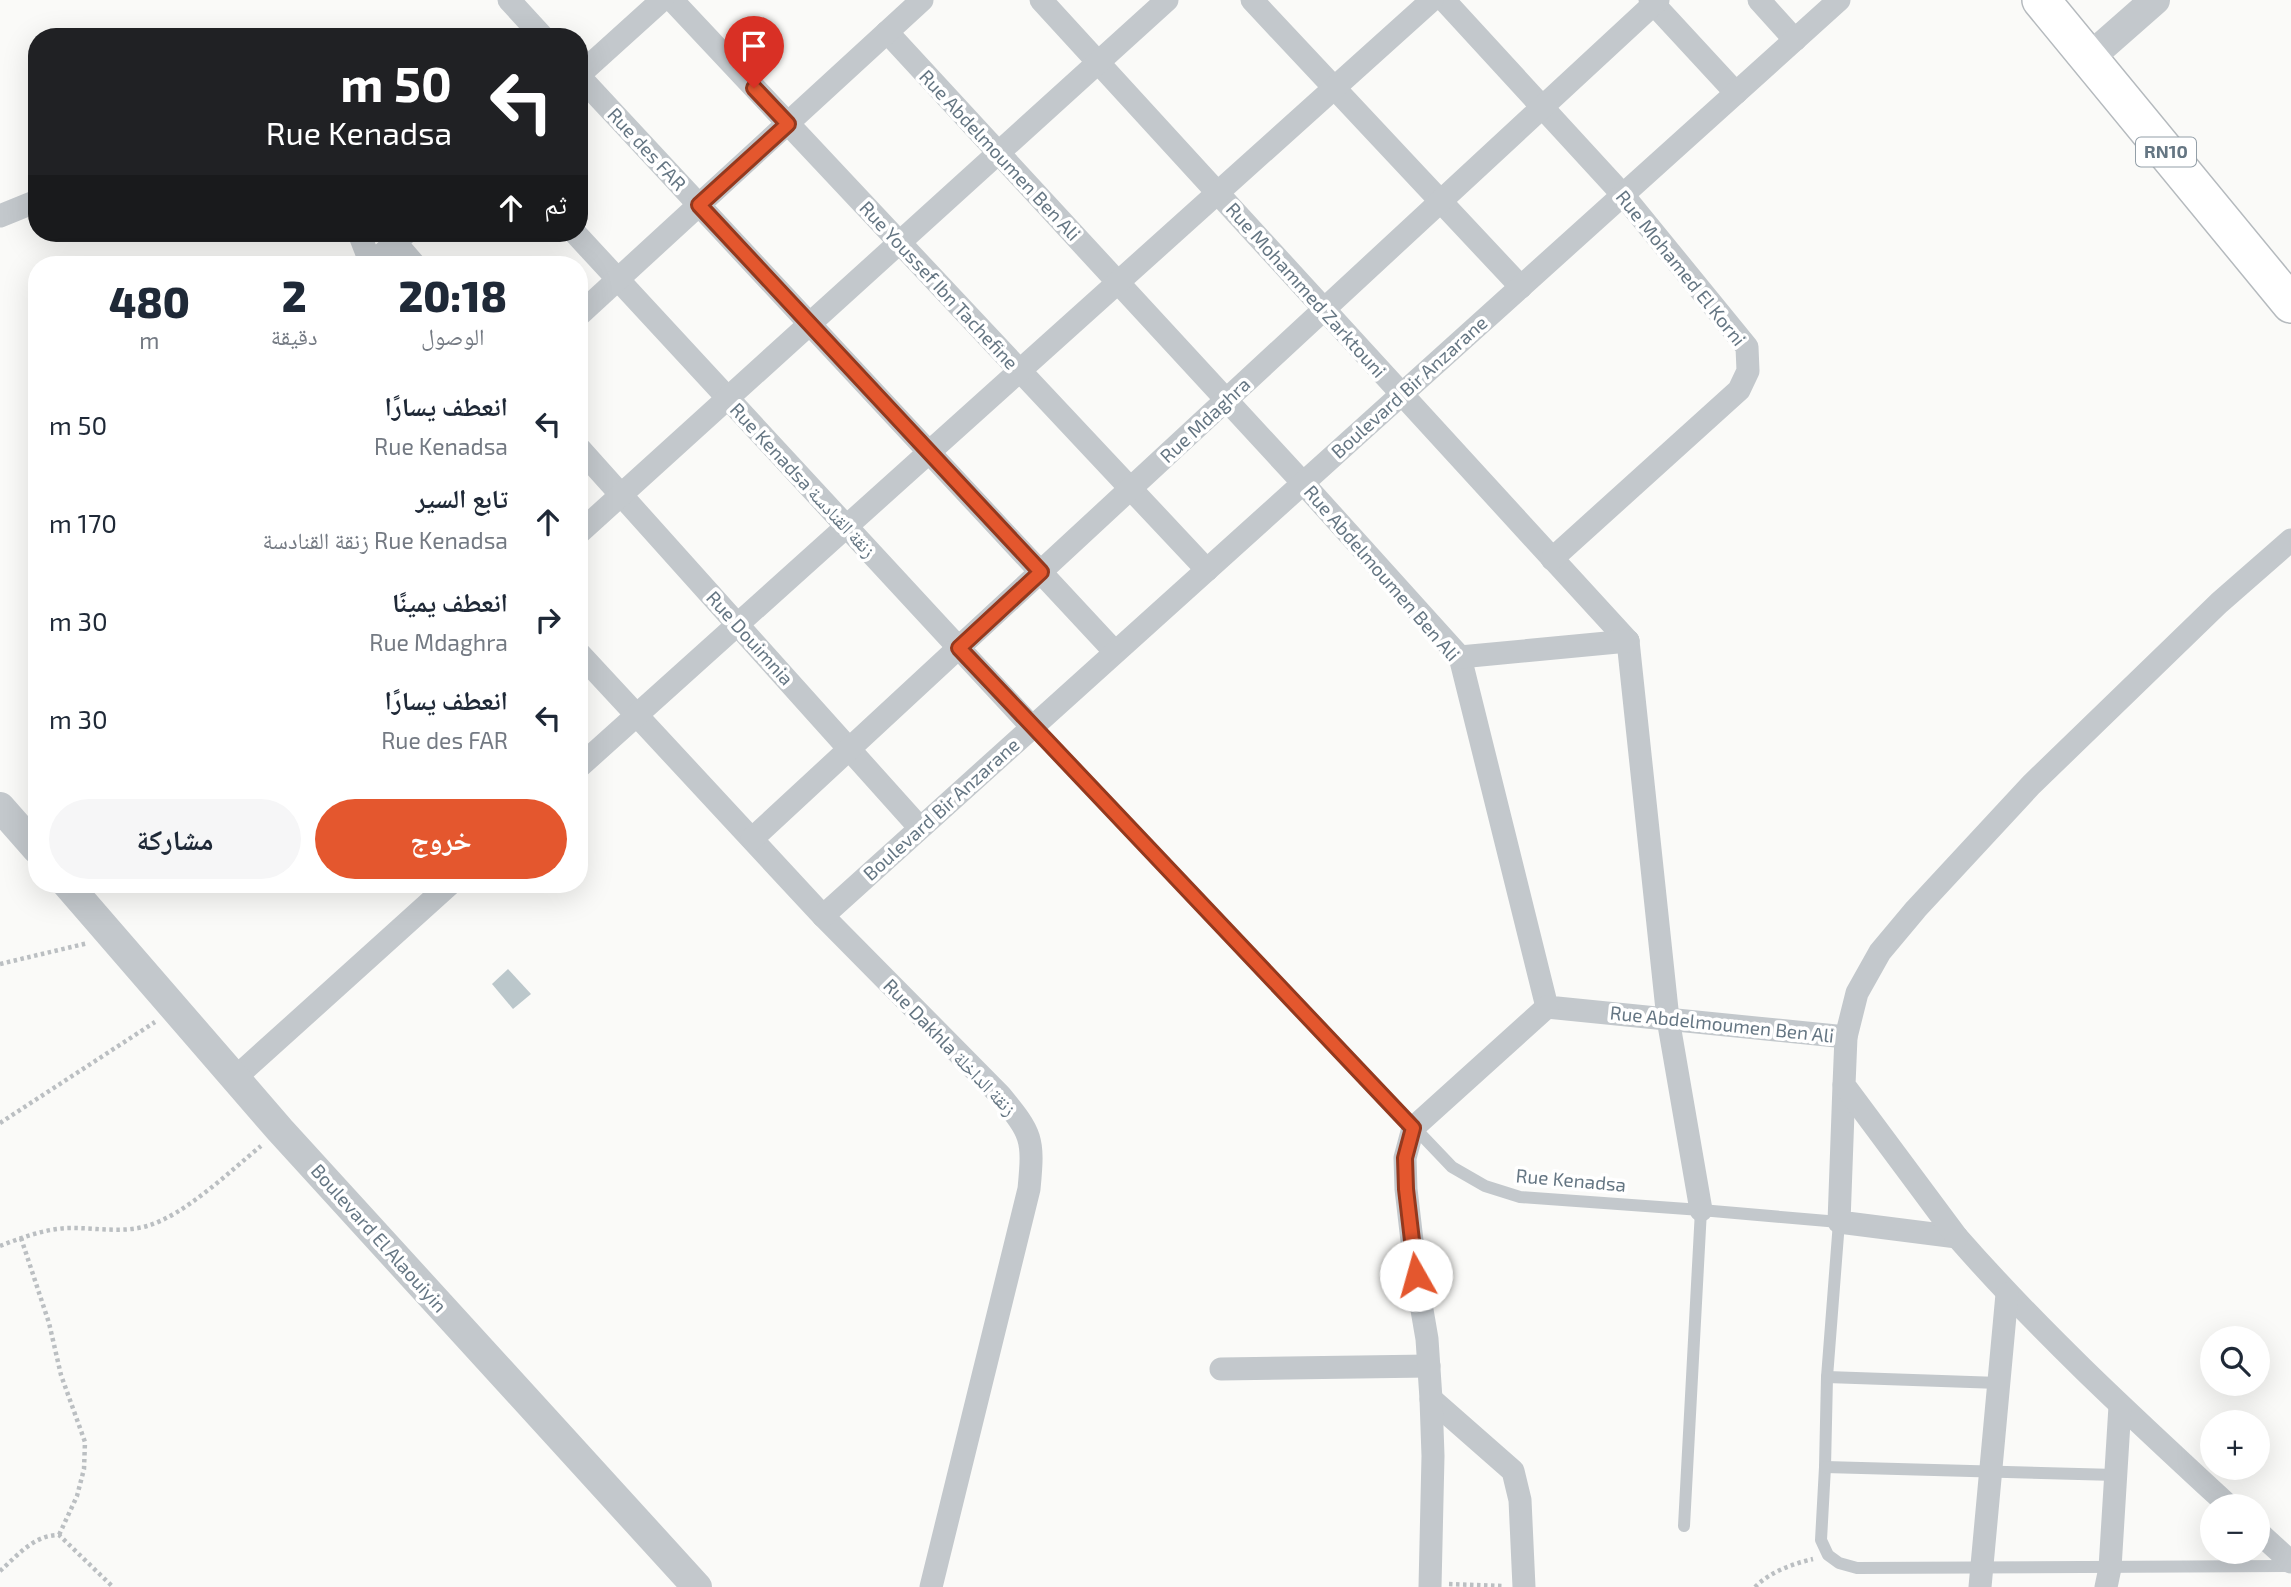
<!DOCTYPE html>
<html lang="ar">
<head>
<meta charset="utf-8">
<style>
  :root { --surface:#fff; --page:#f6f6f7; --text:#1f2937; --muted:#747a83; --accent:#e4572e }
  body { margin:0; font-family:"Exo 2","Noto Naskh Arabic",sans-serif; background:var(--page); color:var(--text); direction:rtl; height:100vh; display:flex; flex-direction:column; font-size:26px; white-space:nowrap }
  * { box-sizing:border-box; margin:0 }
  p { font-size:23px; color:var(--muted) }
  .icon { flex:none; width:38px; height:38px; fill:none; stroke:currentColor; stroke-width:2; stroke-linecap:round; stroke-linejoin:round }
  .map { position:relative; flex:1; overflow:hidden; direction:ltr }
  .side { position:absolute; left:28px; top:256px; width:560px; height:637px; display:flex; flex-direction:column; background:var(--surface); border-radius:28px; box-shadow:0 7px 28px #0002; direction:rtl }
  .side>* { flex:none }
  .guide { position:absolute; left:28px; top:28px; width:560px; height:214px; border-radius:28px; box-shadow:0 7px 28px #0002; direction:rtl; background:#202124; color:#fff; overflow:hidden }
  .controls { position:absolute; left:2200px; top:1326px; display:grid; gap:14px }
  .controls a { display:grid; place-items:center; width:70px; height:70px; border-radius:50%; background:var(--surface); box-shadow:0 7px 28px #0002; font-size:35px }
  .pin { position:absolute; display:grid; place-items:center; width:60px; height:60px; color:#fff; margin:-72px -30px; border-radius:50% 50% 50% 0; rotate:-45deg; box-shadow:0 0 7px #0007 }
  .pin .icon { rotate:45deg }
  .me { position:absolute; width:77px; margin:-38px; rotate:353deg; stroke-linejoin:round; filter:drop-shadow(0 0 5px #0008) }
  .turn { display:flex; align-items:center; gap:24px; height:147px; padding:0 21px; font-size:32px }
  .turn .icon { width:91px; height:91px; stroke-width:2.5 }
  .turn b { display:block; font-size:49px; line-height:60px }
  .then { display:flex; align-items:center; height:66px; padding:0 21px; background:#0003; gap:14px; font-size:26px }
  .eta { display:flex; justify-content:space-evenly; align-items:center; height:119px; text-align:center }
  .eta b { font-size:42px; font-weight:800; line-height:49px }
  .primary-button { display:flex; gap:14px; margin-top:auto; padding:14px 21px }
  .primary-button a { flex:1; height:80px; border-radius:42px; background:var(--accent); color:#fff; font-size:28px; font-weight:800; line-height:80px; text-align:center }
  .primary-button a+a { background:var(--page); color:var(--text) }
  ul { padding:0; list-style:none }
  li { display:flex; align-items:center; gap:21px; height:98px; padding:0 21px }
  li div { flex:1 }
  li b { display:block; font-size:26px }
  li em { font-style:normal }
  .map>svg:first-child { display:block }
  .water { fill:#bbc7cb }
  .lines { fill:none; stroke-linecap:round; stroke-linejoin:round }
  .primary-casing { stroke:#b5babe; stroke-width:40 }
  .path { stroke:#bbbfc2; stroke-width:4.5; stroke-dasharray:3.5 3.5; stroke-linecap:butt }
  .service { stroke:#c3c8cc; stroke-width:12 }
  .minor { stroke:#c3c8cc; stroke-width:23 }
  .tertiary { stroke:#c3c8cc; stroke-width:30 }
  .primary { stroke:#fff; stroke-width:37 }
  .route-casing { stroke:#94391e; stroke-width:18 }
  .route { stroke:#e4572e; stroke-width:12 }
  .labels { text-anchor:middle; stroke-width:7; stroke-linejoin:round; paint-order:stroke }
  .shield { fill:#fff; stroke:#939fa8; stroke-width:2 }
  .shield-label { font-size:18px; font-weight:bold; fill:#657683 }
  .street-label { font-size:19px; fill:#657683; stroke:#fff }
</style>
</head>
<body>
<div class="map">
<svg width="2291" height="1587" viewBox="0 0 2291 1587">
  <rect width="100%" height="100%" fill="#fafaf8"/>
  <path class="water" d="M508 969 531 994 513 1009 492 984Z"/>
  <g class="lines">
    <g class="primary-casing">
      <path id="primary" d="M2041 0 2291 304"/>
    </g>
    <g class="path">
      <path d="M0 964 88 943"/>
      <path d="M0 1123 155 1022"/>
      <path d="M21 1238 49 1323 61 1375 85 1442 84 1469 77 1496 59 1535"/>
      <path d="M0 1246C23 1237 47 1228 72 1228 97 1228 123 1233 147 1226 185 1215 230 1171 261 1146"/>
      <path d="M0 1571C18 1555 34 1535 59 1535L113 1587"/>
      <path d="M1449 1584 1503 1586"/>
      <path d="M1755 1587C1770 1572 1792 1564 1813 1559"/>
    </g>
    <g class="service">
      <path d="M1032 727 1452 1167 1485 1186 1520 1197 1701 1210 1839 1222 1827 1377 1825 1467 1821 1540 1828 1555 1839 1563 1857 1568 2291 1566"/>
      <path d="M1827 1377 1999 1383"/>
      <path d="M1825 1467 2116 1475"/>
      <path d="M1684 1526 1701 1210"/>
    </g>
    <g class="minor">
      <path d="M509 0 543 37"/>
      <path d="M672 0 1207 570"/>
      <path d="M1041 0 1628 641"/>
      <path d="M1252 0 1521 287"/>
      <path d="M1444 0 1623 195 1747 347 1748 371 1739 390 1552 559"/>
      <path d="M1650 0 1736 93"/>
      <path d="M1759 0 1795 40"/>
      <path d="M887 32 1303 483 1460 657 1547 1007 1846 1037"/>
      <path d="M579 75 662 0"/>
      <path d="M579 76 1115 652"/>
      <path d="M0 216 37 201"/>
      <path d="M359 233 371 264 406 233"/>
      <path d="M575 233 1032 727"/>
      <path d="M395 242 414 264"/>
      <path d="M579 315 922 0"/>
      <path d="M579 448 920 828"/>
      <path d="M579 533 1167 0"/>
      <path d="M1628 641 1668 1019 1701 1210"/>
      <path d="M579 653 823 916 1000 1095C1032 1134 1034 1138 1029 1189L931 1587"/>
      <path d="M1460 657 1628 641"/>
      <path d="M579 767 1432 0"/>
      <path d="M752 839 1658 0"/>
      <path d="M823 916 1839 0"/>
      <path d="M235 1078 450 884"/>
      <path d="M1844 1085 1839 1222 1957 1237C2042 1334 2136 1420 2230 1507"/>
      <path d="M1957 1237 1844 1085 1846 1037 1857 993 1880 952 1916 909 2031 785 2219 603 2291 540"/>
      <path d="M1221 1369 1429 1366"/>
      <path d="M1431 1399 1513 1471 1520 1500 1524 1587"/>
      <path d="M2258 1532 2291 1562"/>
      <path d="M1430 1587 1433 1456 1431 1399 1427 1339 1416 1275 1406 1189 1405 1158 1413 1128 1547 1007"/>
      <path d="M1980 1587 2007 1294"/>
      <path d="M2106 1587 2110 1568 2120 1406"/>
    </g>
    <g class="tertiary">
      <path d="M2089 58 2155 0"/>
      <path d="M0 807 37 849"/>
      <path d="M67 884 280 1130 697 1587"/>
    </g>
    <use href="#primary" class="primary"/>
  </g>
  <g class="lines">
    <g class="route-casing">
      <path id="route" d="M754 88 788 124 699 205 1041 572 959 648 1413 1128 1405 1158 1406 1189 1416 1275"/>
    </g>
    <use href="#route" class="route"/>
  </g>
  <g class="labels">
    <rect class="shield" x="2136" y="137.5" width="60" height="29" rx="5"/>
    <g class="shield-label">
      <text x="2166" y="158">RN10</text>
    </g>
    <g class="street-label">
      <text transform="translate(647 149) rotate(47)" y="7">Rue des FAR</text>
      <text transform="translate(1000 155) rotate(47)" y="7">Rue Abdelmoumen Ben Ali</text>
      <text transform="translate(1681 268) rotate(51)" y="7">Rue Mohamed El Korni</text>
      <text transform="translate(939 285) rotate(47)" y="7">Rue Youssef Ibn Tachefine</text>
      <text transform="translate(1306 290) rotate(48)" y="7">Rue Mohammed Zarktouni</text>
      <text transform="translate(1409 387) rotate(-42)" y="7">Boulevard Bir Anzarane</text>
      <text transform="translate(1205 420) rotate(-43)" y="7">Rue Mdaghra</text>
      <text transform="translate(803 480) rotate(47)" y="7">Rue Kenadsa زنقة القنادسة</text>
      <text transform="translate(1382 573) rotate(49)" y="7">Rue Abdelmoumen Ben Ali</text>
      <text transform="translate(750 638) rotate(48)" y="7">Rue Douimnia</text>
      <text transform="translate(941 809) rotate(-42)" y="7">Boulevard Bir Anzarane</text>
      <text transform="translate(1722 1024) rotate(6)" y="7">Rue Abdelmoumen Ben Ali</text>
      <text transform="translate(950 1047) rotate(46)" y="7">Rue Dakhla زنقة الداخلة</text>
      <text transform="translate(1571 1180) rotate(5)" y="7">Rue Kenadsa</text>
      <text transform="translate(379 1238) rotate(48)" y="7">Boulevard El Alaouiyin</text>
    </g>
  </g>
</svg>
<div class="controls">
<a><svg class="icon" aria-label="search" viewBox="0 0 24 24"><circle cx="10" cy="10" r="6"/><path d="M15 15l6 6"/></svg></a>
<a>+</a>
<a>−</a>
</div>
<div class="pin" style="left:754px;top:88px;background:#d93025"><svg class="icon" aria-label="arrive" viewBox="0 0 24 24"><path d="M6 21V4h12l-3 4 3 4H6"/></svg></div>
<svg class="me" style="left:1416px;top:1275px" viewBox="-20 -20 40 40"><circle r="19" fill="#fff"/><path d="M0-13L10 11 0 6-10 11z" fill="#e4572e"/></svg>
<div class="guide">
<div class="turn"><svg class="icon" aria-label="left" viewBox="0 0 24 24"><path d="M17 20v-9H6M10 6l-5 5 5 5"/></svg><div><b>50 m</b>Rue Kenadsa</div></div>
<div class="then">ثم<svg class="icon" aria-label="ahead" viewBox="0 0 24 24"><path d="M12 20V5M6 11l6-6 6 6"/></svg></div>
</div>
<section class="side">
<div class="eta">
<div><b>20:18</b><p>الوصول</p></div>
<div><b>2</b><p>دقيقة</p></div>
<div><b>480</b><p>m</p></div>
</div>
<ul>
<li><svg class="icon" aria-label="left" viewBox="0 0 24 24"><path d="M17 20v-9H6M10 6l-5 5 5 5"/></svg><div><b>انعطف يسارًا</b><p>Rue Kenadsa</p></div><em>50 m</em></li>
<li><svg class="icon" aria-label="ahead" viewBox="0 0 24 24"><path d="M12 20V5M6 11l6-6 6 6"/></svg><div><b>تابع السير</b><p>Rue Kenadsa زنقة القنادسة</p></div><em>170 m</em></li>
<li><svg class="icon" aria-label="right" viewBox="0 0 24 24"><path d="M7 20v-9h11M14 6l5 5-5 5"/></svg><div><b>انعطف يمينًا</b><p>Rue Mdaghra</p></div><em>30 m</em></li>
<li><svg class="icon" aria-label="left" viewBox="0 0 24 24"><path d="M17 20v-9H6M10 6l-5 5 5 5"/></svg><div><b>انعطف يسارًا</b><p>Rue des FAR</p></div><em>30 m</em></li>
</ul>
<div class="primary-button"><a>خروج</a><a>مشاركة</a></div>
</section>
</div>
</body>
</html>
